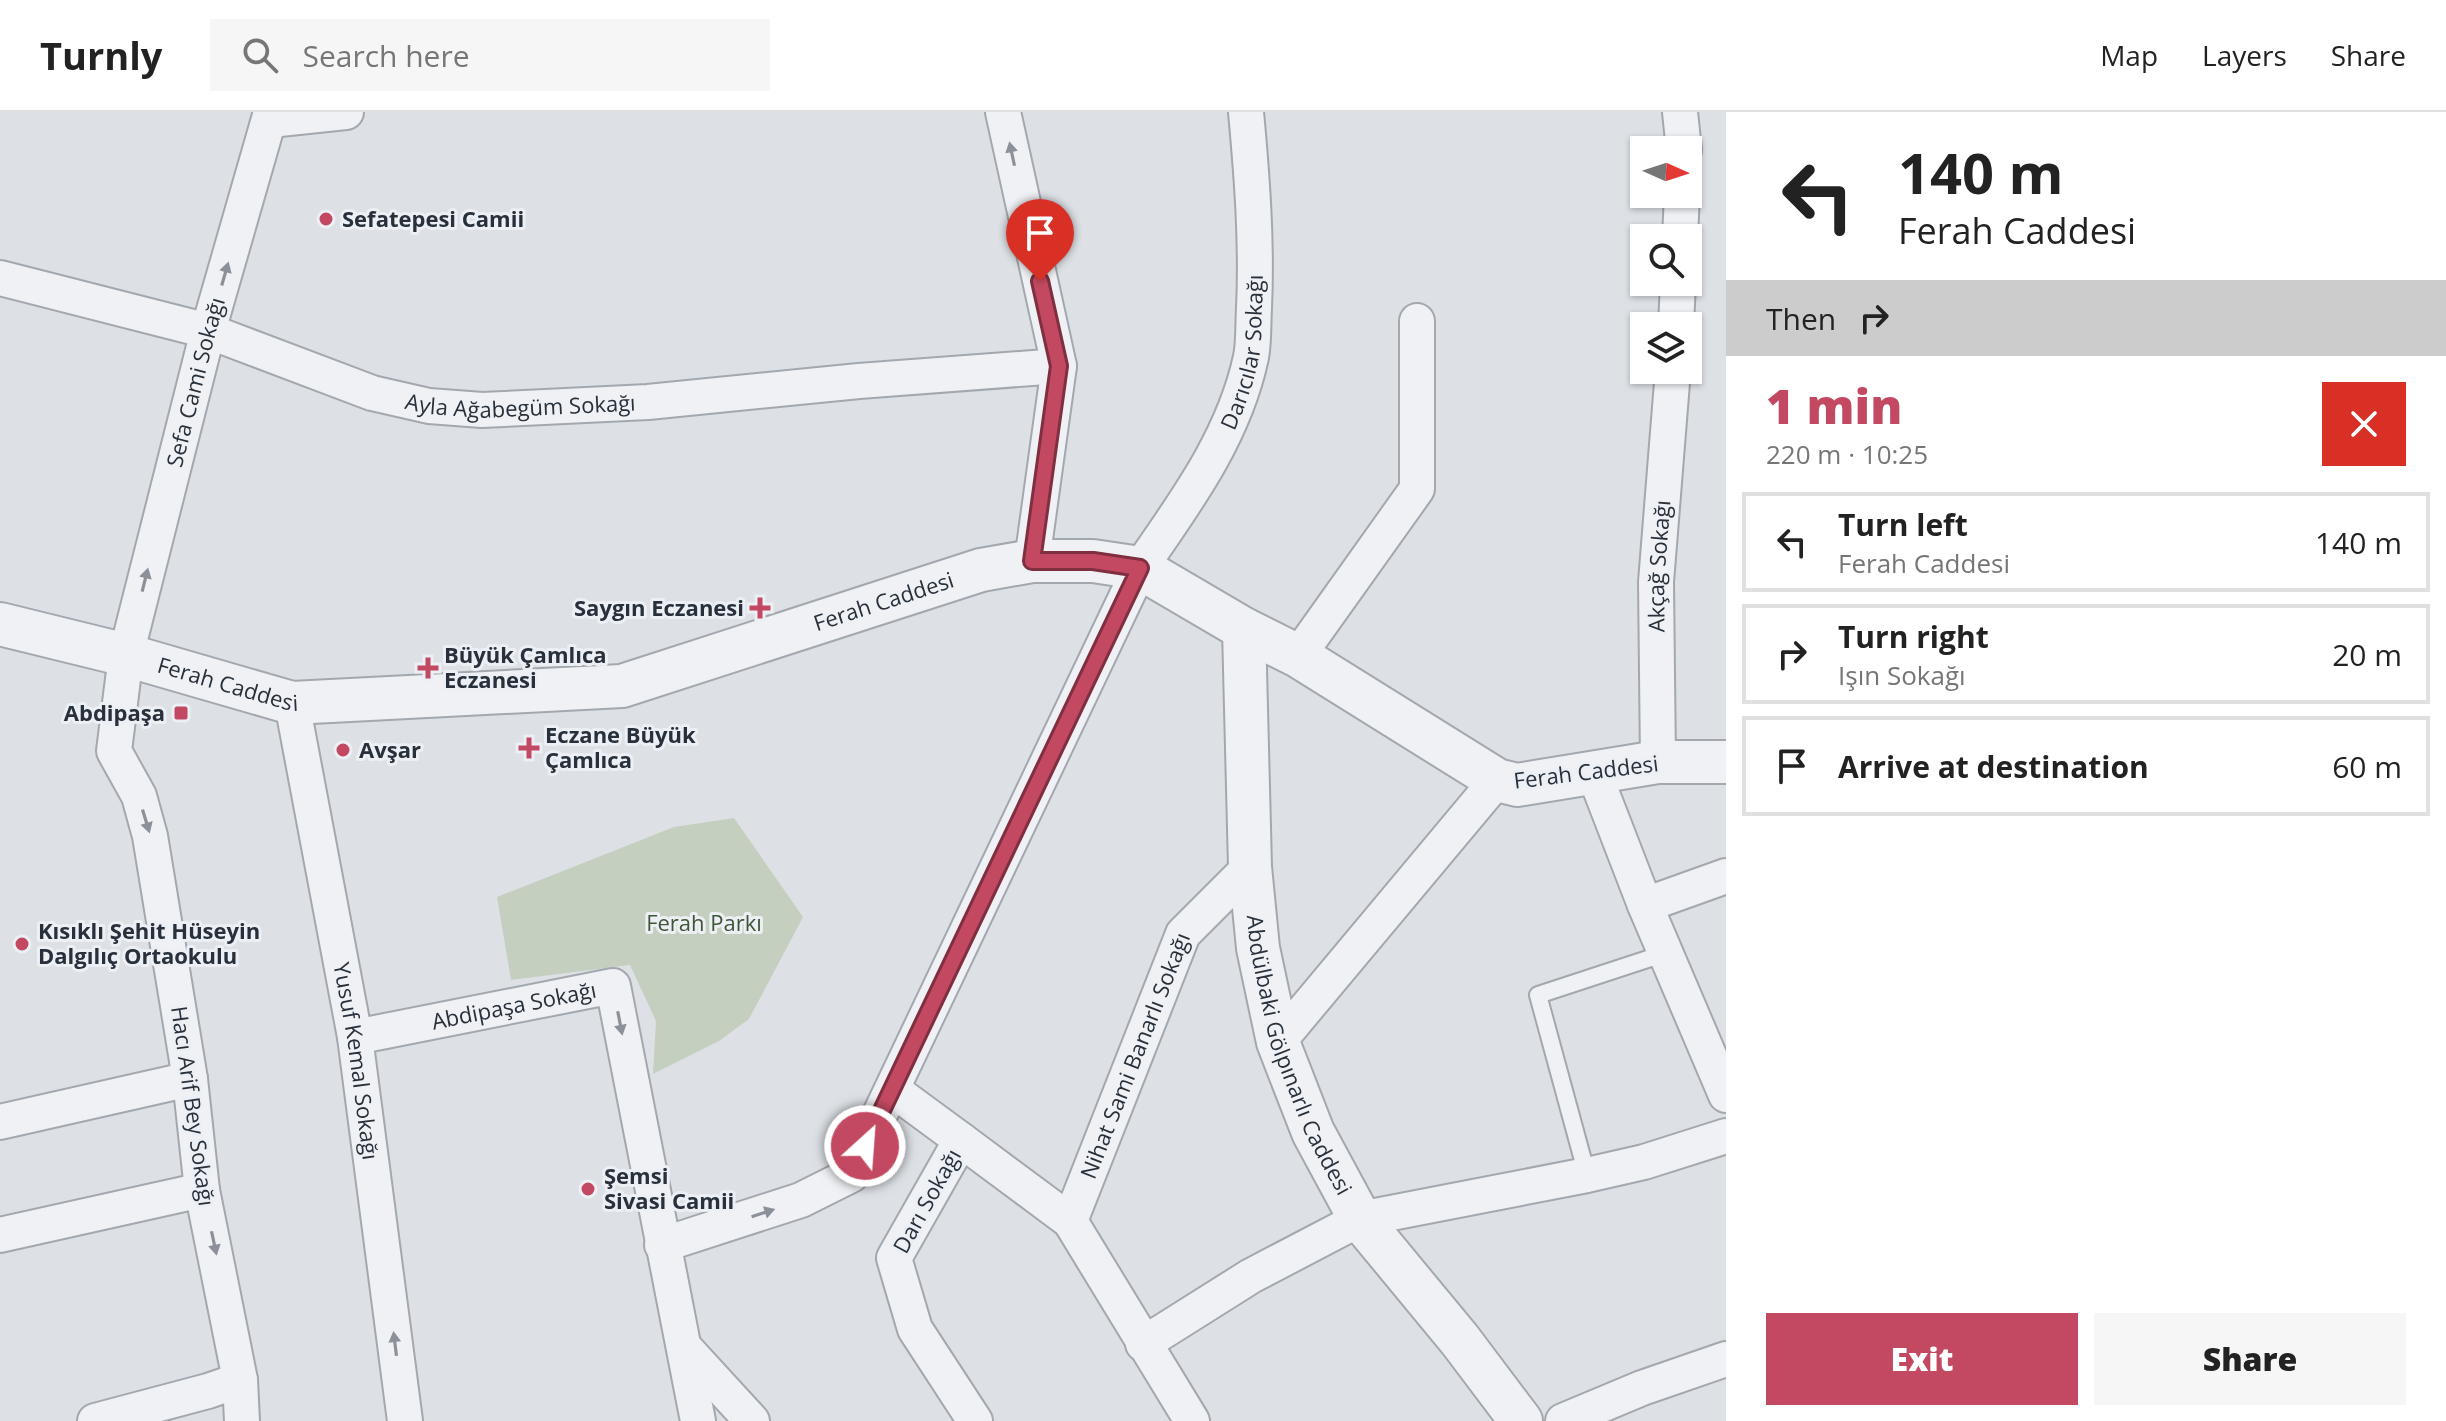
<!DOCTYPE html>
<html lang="en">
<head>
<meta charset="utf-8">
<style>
  :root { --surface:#fff; --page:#f6f6f6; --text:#222; --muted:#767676; --line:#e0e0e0; --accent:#c34962 }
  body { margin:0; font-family:"Open Sans",sans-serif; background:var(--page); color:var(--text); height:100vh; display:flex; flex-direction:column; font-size:30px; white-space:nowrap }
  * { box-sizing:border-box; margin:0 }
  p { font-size:26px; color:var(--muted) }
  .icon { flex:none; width:44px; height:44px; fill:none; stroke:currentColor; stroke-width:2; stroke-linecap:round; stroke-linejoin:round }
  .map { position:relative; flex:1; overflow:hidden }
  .sheet { display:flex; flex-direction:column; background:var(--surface); width:720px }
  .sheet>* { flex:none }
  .banner { background:#fff; color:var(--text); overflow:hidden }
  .needle { width:52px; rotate:93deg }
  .controls { position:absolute; left:1630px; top:24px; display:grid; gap:16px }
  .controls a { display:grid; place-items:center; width:72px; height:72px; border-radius:0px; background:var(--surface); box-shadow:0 2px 6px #0004; font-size:40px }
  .pin { position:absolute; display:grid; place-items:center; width:68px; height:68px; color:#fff; margin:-82px -34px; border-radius:50% 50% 50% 0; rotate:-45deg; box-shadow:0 0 8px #0007 }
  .pin .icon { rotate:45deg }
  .me { position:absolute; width:88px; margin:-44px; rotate:26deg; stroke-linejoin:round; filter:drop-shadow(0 0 6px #0008) }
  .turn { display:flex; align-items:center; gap:28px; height:168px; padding:0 40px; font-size:36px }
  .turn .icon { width:104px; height:104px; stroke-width:2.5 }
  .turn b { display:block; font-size:56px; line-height:68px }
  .then { display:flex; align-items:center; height:76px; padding:0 40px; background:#0003; gap:16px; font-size:30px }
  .round { display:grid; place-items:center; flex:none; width:84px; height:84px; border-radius:0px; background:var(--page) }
  .summary { display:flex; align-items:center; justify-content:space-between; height:136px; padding:0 40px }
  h1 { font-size:48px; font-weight:800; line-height:60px; color:var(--accent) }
  .button { display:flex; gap:16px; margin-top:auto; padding:16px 40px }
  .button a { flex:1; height:92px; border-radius:0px; background:var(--accent); color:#fff; font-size:32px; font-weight:800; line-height:92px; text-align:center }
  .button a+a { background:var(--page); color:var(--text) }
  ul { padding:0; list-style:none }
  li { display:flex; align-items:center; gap:24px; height:100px; margin:0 16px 12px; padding:0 24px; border:4px solid var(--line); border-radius:0px }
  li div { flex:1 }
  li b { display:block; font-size:30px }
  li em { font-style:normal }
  header { display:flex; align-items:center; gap:48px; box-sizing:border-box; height:112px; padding:0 40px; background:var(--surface); border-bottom:2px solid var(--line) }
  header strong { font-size:38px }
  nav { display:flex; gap:44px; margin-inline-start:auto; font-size:28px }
  .search { width:560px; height:72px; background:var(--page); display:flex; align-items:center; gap:20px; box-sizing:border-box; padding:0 28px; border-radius:0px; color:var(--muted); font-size:30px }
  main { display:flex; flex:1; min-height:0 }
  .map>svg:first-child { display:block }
  .green { fill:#c4cfbf }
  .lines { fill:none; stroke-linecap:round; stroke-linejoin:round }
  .service-casing { stroke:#a3a8af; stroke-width:20 }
  .minor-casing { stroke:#a3a8af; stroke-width:38 }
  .tertiary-casing { stroke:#a3a8af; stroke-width:46 }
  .service { stroke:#eff1f4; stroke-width:16 }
  .minor { stroke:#eff1f4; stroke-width:34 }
  .tertiary { stroke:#eff1f4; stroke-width:42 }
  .oneway { fill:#8c9098 }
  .route-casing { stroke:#7f2f40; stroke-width:20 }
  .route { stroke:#c34962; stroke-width:14 }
  .poi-dot { fill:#c34962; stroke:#ecf0f4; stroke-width:3 }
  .labels { text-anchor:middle; stroke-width:6; stroke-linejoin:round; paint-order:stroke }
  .poi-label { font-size:22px; font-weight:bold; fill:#28303b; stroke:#ecf0f4; text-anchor:start }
  .street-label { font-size:22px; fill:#28303b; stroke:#ecf0f4 }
  .park-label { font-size:22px; fill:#3d5636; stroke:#ecf0f4 }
</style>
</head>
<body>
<header>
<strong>Turnly</strong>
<div class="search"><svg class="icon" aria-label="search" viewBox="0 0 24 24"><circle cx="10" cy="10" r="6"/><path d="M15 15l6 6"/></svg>Search here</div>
<nav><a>Map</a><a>Layers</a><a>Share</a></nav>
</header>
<main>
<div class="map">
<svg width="1726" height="1309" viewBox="0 0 1726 1309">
  <rect width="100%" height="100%" fill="#dde1e6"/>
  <path class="green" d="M734 706 803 805 749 907 719 929 653 962 656 909 630 853 511 868 497 785 674 715Z"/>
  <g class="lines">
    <g class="service-casing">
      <path id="service" d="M1587 1063 1538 883 1666 841"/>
    </g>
    <g class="minor-casing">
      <g id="minor">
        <path d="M1003 0 1059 254 1032 449"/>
        <path d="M1680 0 1684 38"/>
        <path d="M270 8 346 0"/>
        <path d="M1680 126 1682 82"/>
        <path id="s1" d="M0 166 208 219 372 281 429 294 482 298 648 290 859 269 1059 254"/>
        <path d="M1676 214 1678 170"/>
        <path d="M1298 544 1417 377V209"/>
        <path id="s2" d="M292 591 355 925 405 1309"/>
        <path id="s3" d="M1658 650 1656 470 1673 258"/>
        <path d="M1594 661 1645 793 1726 983"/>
        <path d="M1645 793 1726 764"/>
        <path id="s4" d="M355 925 613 874 698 1309"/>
        <path d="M1278 930 1497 668"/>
        <path d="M893 978 961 1028 894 1146 915 1217 975 1309"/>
        <path d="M0 1010 190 967"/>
        <path d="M961 1028 1070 1109"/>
        <path d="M0 1123 202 1078"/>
        <path id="s5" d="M662 1133 801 1088 851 1063 1140 456C1185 391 1234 325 1251 245 1254 230 1253 212 1254 196 1257 130 1252 65 1246 0"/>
        <path d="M1143 1232 1251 1164 1360 1107 1587 1063 1644 1050 1726 1024"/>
        <path d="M685 1236 752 1309"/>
        <path d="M95 1309 208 1279 240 1268"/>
        <path id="s6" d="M242 1309 240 1268 202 1078 190 967 150 724 139 684 114 639 126 543 208 219 271 0"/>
        <path id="s7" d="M1192 1309 1070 1109 1183 822 1250 755"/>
        <path d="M1563 1309 1642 1276 1726 1247"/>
      </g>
    </g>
    <g class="tertiary-casing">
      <g id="tertiary">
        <path id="s8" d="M0 512 126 543 292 591 622 574 981 458 1032 449H1093L1140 456 1244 517 1298 544 1497 668 1517 673 1658 650H1726"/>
        <path id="s9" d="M1244 517 1250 755 1258 836 1278 930 1313 1020 1360 1107 1460 1228 1521 1309"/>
      </g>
    </g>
    <use href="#service" class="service"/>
    <use href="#minor" class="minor"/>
    <use href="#tertiary" class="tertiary"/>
  </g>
  <defs><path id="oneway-solid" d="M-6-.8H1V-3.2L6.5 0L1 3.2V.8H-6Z" transform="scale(2)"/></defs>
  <g class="oneway">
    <use href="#oneway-solid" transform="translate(1012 42) rotate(-102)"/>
    <use href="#oneway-solid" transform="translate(225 162) rotate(-74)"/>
    <use href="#oneway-solid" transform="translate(145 468) rotate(-76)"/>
    <use href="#oneway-solid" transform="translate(146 709) rotate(73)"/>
    <use href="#oneway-solid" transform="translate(620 911) rotate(79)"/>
    <use href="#oneway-solid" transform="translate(763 1101) rotate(-18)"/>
    <use href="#oneway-solid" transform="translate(214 1131) rotate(78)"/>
    <use href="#oneway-solid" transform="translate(395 1232) rotate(-97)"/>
  </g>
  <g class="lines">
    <g class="route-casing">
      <path id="route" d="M865 1034 1140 456 1093 449H1032L1059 254 1040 169"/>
    </g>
    <use href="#route" class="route"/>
  </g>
  <g class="poi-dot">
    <circle cx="326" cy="107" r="8"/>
    <path d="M756 484h8v8h8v8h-8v8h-8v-8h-8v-8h8z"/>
    <path d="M424 544h8v8h8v8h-8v8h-8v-8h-8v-8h8z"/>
    <rect x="173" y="593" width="16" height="16" rx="4"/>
    <path d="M525 624h8v8h8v8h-8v8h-8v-8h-8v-8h8z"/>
    <circle cx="343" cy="638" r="8"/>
    <circle cx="22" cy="832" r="8"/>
    <circle cx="588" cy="1077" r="8"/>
  </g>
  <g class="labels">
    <g class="poi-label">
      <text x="342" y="115">Sefatepesi Camii</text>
      <text x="744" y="504" text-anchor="end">Saygın Eczanesi</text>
      <text x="444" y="551">Büyük Çamlıca<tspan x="444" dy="25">Eczanesi</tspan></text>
      <text x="165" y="609" text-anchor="end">Abdipaşa</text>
      <text x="545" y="631">Eczane Büyük<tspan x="545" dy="25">Çamlıca</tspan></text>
      <text x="359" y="646">Avşar</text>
      <text x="38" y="827">Kısıklı Şehit Hüseyin<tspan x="38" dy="25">Dalgılıç Ortaokulu</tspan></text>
      <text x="604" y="1072">Şemsi<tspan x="604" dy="25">Sivasi Camii</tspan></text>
    </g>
    <g class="street-label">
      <text dy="8" stroke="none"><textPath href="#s5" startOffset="1118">Darıcılar Sokağı</textPath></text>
      <text dy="8" stroke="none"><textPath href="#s6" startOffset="1064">Sefa Cami Sokağı</textPath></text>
      <text dy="8" stroke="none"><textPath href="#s1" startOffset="540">Ayla Ağabegüm Sokağı</textPath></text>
      <text dy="8" stroke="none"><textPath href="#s3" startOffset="196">Akçağ Sokağı</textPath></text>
      <text dy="8" stroke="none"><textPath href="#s8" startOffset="908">Ferah Caddesi</textPath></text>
      <text dy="8" stroke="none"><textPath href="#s8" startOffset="236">Ferah Caddesi</textPath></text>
      <text transform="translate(1586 660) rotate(-7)" y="8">Ferah Caddesi</text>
      <text dy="8" stroke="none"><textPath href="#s4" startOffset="162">Abdipaşa Sokağı</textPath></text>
      <text dy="8" stroke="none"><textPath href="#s9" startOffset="434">Abdülbaki Gölpınarlı Caddesi</textPath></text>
      <text dy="8" stroke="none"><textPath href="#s7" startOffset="412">Nihat Sami Banarlı Sokağı</textPath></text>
      <text dy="8" stroke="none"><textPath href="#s2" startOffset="364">Yusuf Kemal Sokağı</textPath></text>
      <text transform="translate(193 994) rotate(82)" y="8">Hacı Arif Bey Sokağı</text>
      <text transform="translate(927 1089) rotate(-61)" y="8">Darı Sokağı</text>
    </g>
    <g class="park-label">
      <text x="704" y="819">Ferah Parkı</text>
    </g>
  </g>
</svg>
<div class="controls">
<a><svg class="needle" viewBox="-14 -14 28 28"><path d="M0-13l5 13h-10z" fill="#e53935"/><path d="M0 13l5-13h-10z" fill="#767676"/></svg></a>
<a><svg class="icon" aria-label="search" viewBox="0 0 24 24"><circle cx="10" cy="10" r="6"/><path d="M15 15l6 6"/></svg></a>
<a><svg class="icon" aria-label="layers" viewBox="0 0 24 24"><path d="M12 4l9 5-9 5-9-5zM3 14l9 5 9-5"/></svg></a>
</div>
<div class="pin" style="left:1040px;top:169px;background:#d93025"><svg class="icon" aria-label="arrive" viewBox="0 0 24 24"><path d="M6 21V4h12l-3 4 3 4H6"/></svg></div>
<svg class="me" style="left:865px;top:1034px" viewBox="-20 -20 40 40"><circle r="17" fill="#c34962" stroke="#fff" stroke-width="3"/><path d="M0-11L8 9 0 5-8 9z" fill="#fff"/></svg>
</div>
<section class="sheet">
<div class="banner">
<div class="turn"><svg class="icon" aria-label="left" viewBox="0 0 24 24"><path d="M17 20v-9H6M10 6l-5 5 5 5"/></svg><div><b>140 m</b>Ferah Caddesi</div></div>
<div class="then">Then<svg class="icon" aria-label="right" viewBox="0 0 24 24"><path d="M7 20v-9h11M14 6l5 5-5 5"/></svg></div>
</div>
<div class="summary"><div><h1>1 min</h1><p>220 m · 10:25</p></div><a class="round" style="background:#d93025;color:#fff"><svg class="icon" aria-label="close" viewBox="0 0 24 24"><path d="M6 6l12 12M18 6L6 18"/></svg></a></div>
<ul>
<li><svg class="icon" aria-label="left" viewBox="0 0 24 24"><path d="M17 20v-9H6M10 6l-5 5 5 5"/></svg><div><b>Turn left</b><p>Ferah Caddesi</p></div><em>140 m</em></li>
<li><svg class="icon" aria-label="right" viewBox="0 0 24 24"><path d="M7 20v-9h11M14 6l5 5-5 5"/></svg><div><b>Turn right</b><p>Işın Sokağı</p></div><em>20 m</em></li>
<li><svg class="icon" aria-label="arrive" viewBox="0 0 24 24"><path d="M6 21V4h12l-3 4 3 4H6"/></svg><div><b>Arrive at destination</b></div><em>60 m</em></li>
</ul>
<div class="button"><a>Exit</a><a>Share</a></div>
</section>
</main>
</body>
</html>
